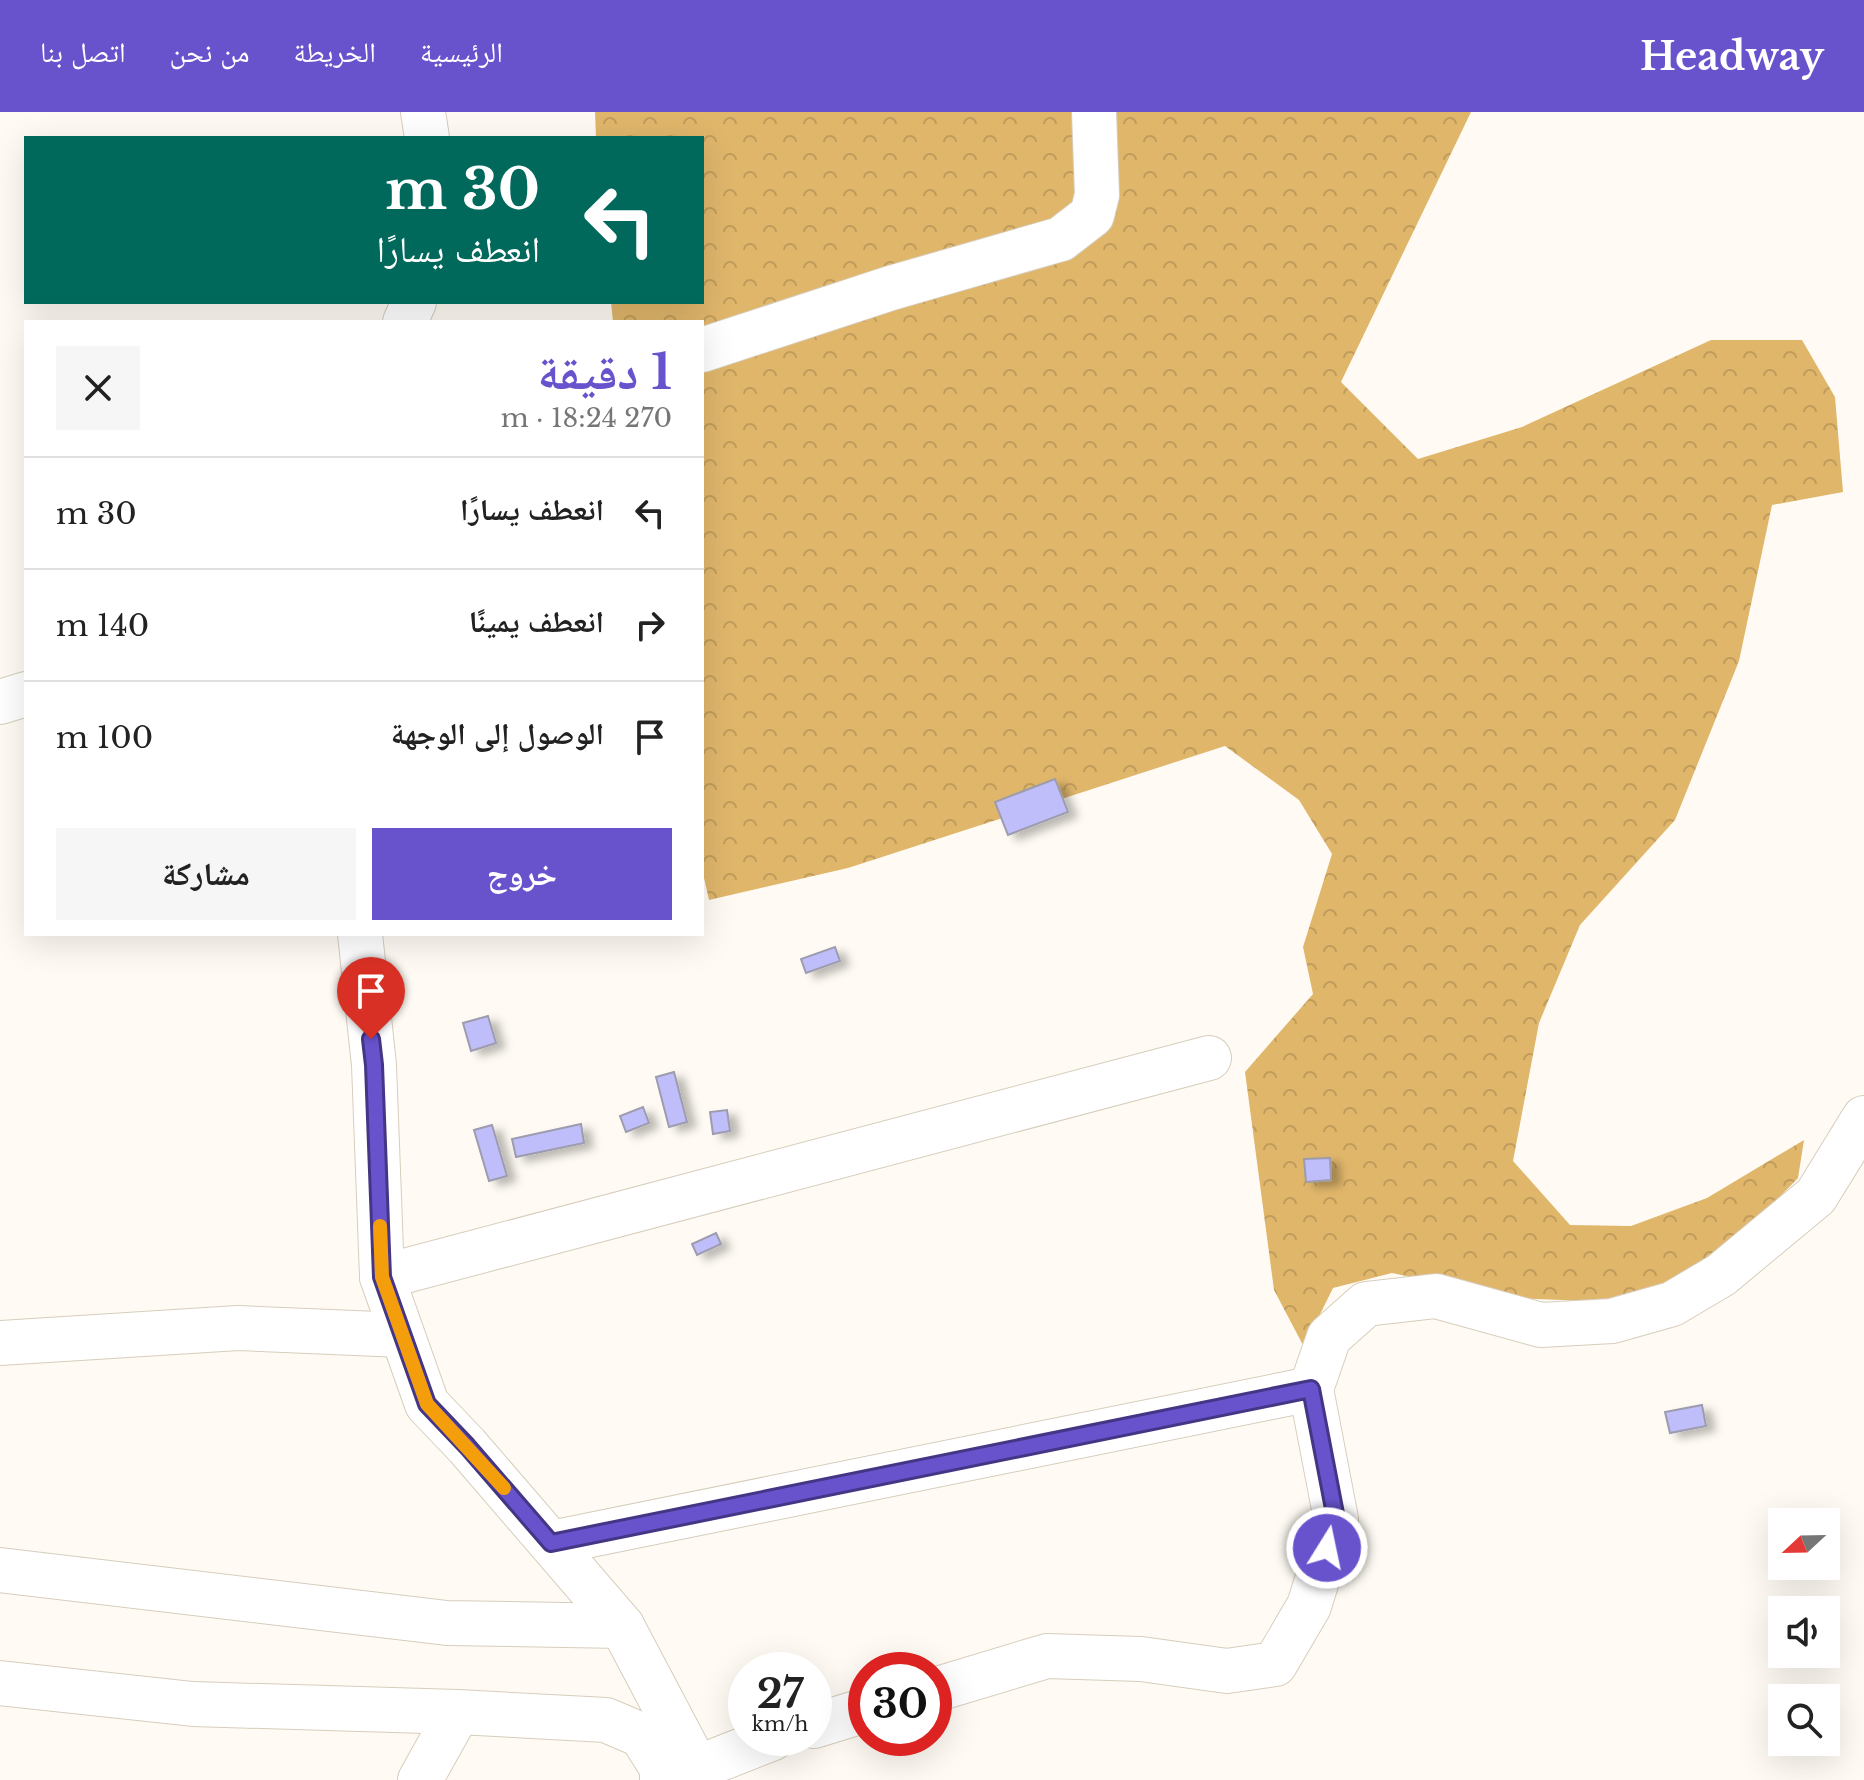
<!DOCTYPE html>
<html lang="ar">
<head>
<meta charset="utf-8">
<style>
  :root { --surface:#fff; --page:#f6f6f6; --text:#222; --muted:#767676; --line:#e0e0e0; --accent:#6853cd }
  body { margin:0; font-family:"Libre Baskerville","Noto Naskh Arabic",serif; background:var(--page); color:var(--text); direction:rtl; height:100vh; display:flex; flex-direction:column; font-size:30px; white-space:nowrap }
  * { box-sizing:border-box; margin:0 }
  p { font-size:26px; color:var(--muted) }
  .icon { flex:none; width:44px; height:44px; fill:none; stroke:currentColor; stroke-width:2; stroke-linecap:round; stroke-linejoin:round }
  .map { position:relative; flex:1; overflow:hidden; direction:ltr }
  .panel { position:absolute; left:24px; top:208px; width:680px; height:616px; display:flex; flex-direction:column; background:var(--surface); border-radius:0px; box-shadow:0 8px 32px #0002; direction:rtl }
  .panel>* { flex:none }
  .banner { position:absolute; left:24px; top:24px; width:680px; height:168px; border-radius:0px; box-shadow:0 8px 32px #0002; direction:rtl; background:#00695c; color:#fff; overflow:hidden }
  .needle { width:52px; rotate:248deg }
  .buttons { position:absolute; left:1768px; top:1396px; display:grid; gap:16px }
  .buttons a { display:grid; place-items:center; width:72px; height:72px; border-radius:0px; background:var(--surface); box-shadow:0 8px 32px #0002; font-size:40px }
  .speed { position:absolute; left:728px; top:1540px; display:flex; gap:16px; font-size:40px; font-weight:700; text-align:center }
  .speed>* { display:grid; place-content:center; width:104px; height:104px; border-radius:50%; background:var(--surface); box-shadow:0 8px 32px #0002; line-height:1 }
  .speed small { font-size:20px; font-weight:400 }
  .speed .limit { border:12px solid #d22; background:#fff; color:#111 }
  .pin { position:absolute; display:grid; place-items:center; width:68px; height:68px; color:#fff; margin:-82px -34px; border-radius:50% 50% 50% 0; rotate:-45deg; box-shadow:0 0 8px #0007 }
  .pin .icon { rotate:45deg }
  .me { position:absolute; width:88px; margin:-44px; rotate:10deg; stroke-linejoin:round; filter:drop-shadow(0 0 6px #0008) }
  .turn { display:flex; align-items:center; gap:28px; height:168px; padding:0 32px; font-size:36px }
  .turn .icon { width:104px; height:104px; stroke-width:2.5 }
  .turn b { display:block; font-size:56px; line-height:68px }
  .round { display:grid; place-items:center; flex:none; width:84px; height:84px; border-radius:0px; background:var(--page) }
  .headline { display:flex; align-items:center; justify-content:space-between; height:136px; padding:0 32px }
  h1 { font-size:48px; font-weight:700; line-height:60px; color:var(--accent) }
  .cta { display:flex; gap:16px; margin-top:auto; padding:16px 32px }
  .cta a { flex:1; height:92px; border-radius:0px; background:var(--accent); color:#fff; font-size:32px; font-weight:700; line-height:92px; text-align:center }
  .cta a+a { background:var(--page); color:var(--text) }
  ul { padding:0; list-style:none }
  li { display:flex; align-items:center; gap:24px; height:112px; padding:0 32px; border-top:2px solid var(--line) }
  li div { flex:1 }
  li b { display:block; font-size:30px }
  li em { font-style:normal }
  header { display:flex; align-items:center; gap:48px; box-sizing:border-box; height:112px; padding:0 40px; background:var(--accent); color:#fff }
  header strong { font-size:38px }
  nav { display:flex; gap:44px; margin-inline-start:auto; font-size:28px }
  .map>svg:first-child { display:block }
  .forest { fill:url(#forest-crowns) }
  .building { fill:#c0befa; stroke:#9c9cae; stroke-width:2; filter:url(#shadow) }
  .lines { fill:none; stroke-linecap:round; stroke-linejoin:round }
  .minor-casing { stroke:#d7cdbc; stroke-width:46 }
  .minor { stroke:#fff; stroke-width:44 }
  .route-casing { stroke:#443685; stroke-width:20 }
  .route { stroke:#6853cd; stroke-width:14 }
  .slow { stroke:#f59e0b; stroke-width:14 }
</style>
</head>
<body>
<header>
<strong>Headway</strong>
<nav><a>الرئيسية</a><a>الخريطة</a><a>من نحن</a><a>اتصل بنا</a></nav>
</header>
<div class="map">
<svg width="1864" height="1668" viewBox="0 0 1864 1668">
  <defs>
    <pattern id="forest-crowns" width="20" height="18" patternUnits="userSpaceOnUse" patternTransform="scale(2)"><rect width="20" height="18" fill="#e0b66b"/><path d="M2 6a3 3 0 1 1 6 0M12 15a3 3 0 1 1 6 0" fill="none" stroke="#c09c5c"/></pattern>
    <filter id="shadow"><feDropShadow dx="9" dy="5" stdDeviation="4" flood-color="#0004"/></filter>
  </defs>
  <rect width="100%" height="100%" fill="#fffbf4"/>
  <path class="forest" d="M595 0H1471L1341 270 1418 347 1522 315 1711 228H1802L1835 285 1843 380 1772 393 1739 549 1675 708 1580 813 1539 911 1513 1049 1570 1113 1631 1114 1707 1086 1804 1028 1798 1066 1750 1115 1693 1155 1647 1182 1612 1190 1510 1186 1392 1161 1333 1176 1304 1235 1274 1178 1245 960 1313 882 1303 835 1332 742 1299 688 1225 634 848 756 709 788 702 757V210H613L611 190H702V26H596Z"/>
  <g class="building">
    <path d="M1055 667 1068 700 1008 723 995 690Z"/>
    <path d="M835 835 840 849 806 861 801 847Z"/>
    <path d="M488 904 496 931 471 939 463 911Z"/>
    <path d="M674 960 687 1010 669 1015 656 965Z"/>
    <path d="M643 995 649 1011 626 1020 620 1004Z"/>
    <path d="M727 998 730 1019 713 1022 710 1000Z"/>
    <path d="M581 1012 584 1031 516 1045 512 1027Z"/>
    <path d="M492 1013 507 1064 489 1069 474 1018Z"/>
    <path d="M1330 1046 1331 1068 1306 1070 1304 1047Z"/>
    <path d="M716 1121 721 1132 697 1143 692 1132Z"/>
    <path d="M1702 1293 1706 1314 1670 1321 1665 1300Z"/>
  </g>
  <g class="lines">
    <g class="minor-casing">
      <g id="minor">
        <path d="M423 0 427 26"/>
        <path d="M405 210 414 190"/>
        <path d="M702 238 891 176 1061 127 1092 103 1097 83 1094 0"/>
        <path d="M0 590 26 582"/>
        <path d="M360 822 374 953 382 1165 427 1292 467 1334 622 1514 697 1656"/>
        <path d="M382 1165 1209 946"/>
        <path d="M0 1231 238 1216 402 1223"/>
        <path d="M551 1431 1311 1277"/>
        <path d="M0 1458 447 1511 622 1514"/>
        <path d="M0 1571 193 1592 458 1600 606 1608 641 1623 662 1656V1668"/>
        <path d="M934 1578 1047 1544 1141 1547 1227 1559 1275 1552 1309 1494 1336 1407 1311 1277 1329 1225 1366 1192 1436 1184 1541 1213 1612 1209 1672 1192 1721 1163 1816 1084 1864 1006"/>
        <path d="M814 1614 866 1598"/>
        <path d="M420 1668 458 1600"/>
        <path d="M685 1668 697 1656 773 1626"/>
      </g>
    </g>
    <use href="#minor" class="minor"/>
  </g>
  <g class="lines">
    <g class="route-casing">
      <path id="route" d="M371 927 374 953 382 1165 427 1292 467 1334 551 1431 1311 1277 1336 1407 1327 1436"/>
    </g>
    <use href="#route" class="route"/>
    <path class="slow" d="M380 1114 382 1165 427 1292 504 1376"/>
  </g>
</svg>
<div class="buttons">
<a><svg class="needle" viewBox="-14 -14 28 28"><path d="M0-13l5 13h-10z" fill="#e53935"/><path d="M0 13l5-13h-10z" fill="#767676"/></svg></a>
<a><svg class="icon" aria-label="sound" viewBox="0 0 24 24"><path d="M4 9h4l5-4v14l-5-4H4zM17 9q2 3 0 6"/></svg></a>
<a><svg class="icon" aria-label="search" viewBox="0 0 24 24"><circle cx="10" cy="10" r="6"/><path d="M15 15l6 6"/></svg></a>
</div>
<div class="speed"><div>27<small>km/h</small></div><div class="limit">30</div></div>
<div class="pin" style="left:371px;top:927px;background:#d93025"><svg class="icon" aria-label="arrive" viewBox="0 0 24 24"><path d="M6 21V4h12l-3 4 3 4H6"/></svg></div>
<svg class="me" style="left:1327px;top:1436px" viewBox="-20 -20 40 40"><circle r="17" fill="#6853cd" stroke="#fff" stroke-width="3"/><path d="M0-11L8 9 0 5-8 9z" fill="#fff"/></svg>
<div class="banner">
<div class="turn"><svg class="icon" aria-label="left" viewBox="0 0 24 24"><path d="M17 20v-9H6M10 6l-5 5 5 5"/></svg><div><b>30 m</b>انعطف يسارًا</div></div>
</div>
<section class="panel">
<div class="headline"><div><h1>1 دقيقة</h1><p>270 m · 18:24</p></div><a class="round"><svg class="icon" aria-label="close" viewBox="0 0 24 24"><path d="M6 6l12 12M18 6L6 18"/></svg></a></div>
<ul>
<li><svg class="icon" aria-label="left" viewBox="0 0 24 24"><path d="M17 20v-9H6M10 6l-5 5 5 5"/></svg><div><b>انعطف يسارًا</b></div><em>30 m</em></li>
<li><svg class="icon" aria-label="right" viewBox="0 0 24 24"><path d="M7 20v-9h11M14 6l5 5-5 5"/></svg><div><b>انعطف يمينًا</b></div><em>140 m</em></li>
<li><svg class="icon" aria-label="arrive" viewBox="0 0 24 24"><path d="M6 21V4h12l-3 4 3 4H6"/></svg><div><b>الوصول إلى الوجهة</b></div><em>100 m</em></li>
</ul>
<div class="cta"><a>خروج</a><a>مشاركة</a></div>
</section>
</div>
</body>
</html>
